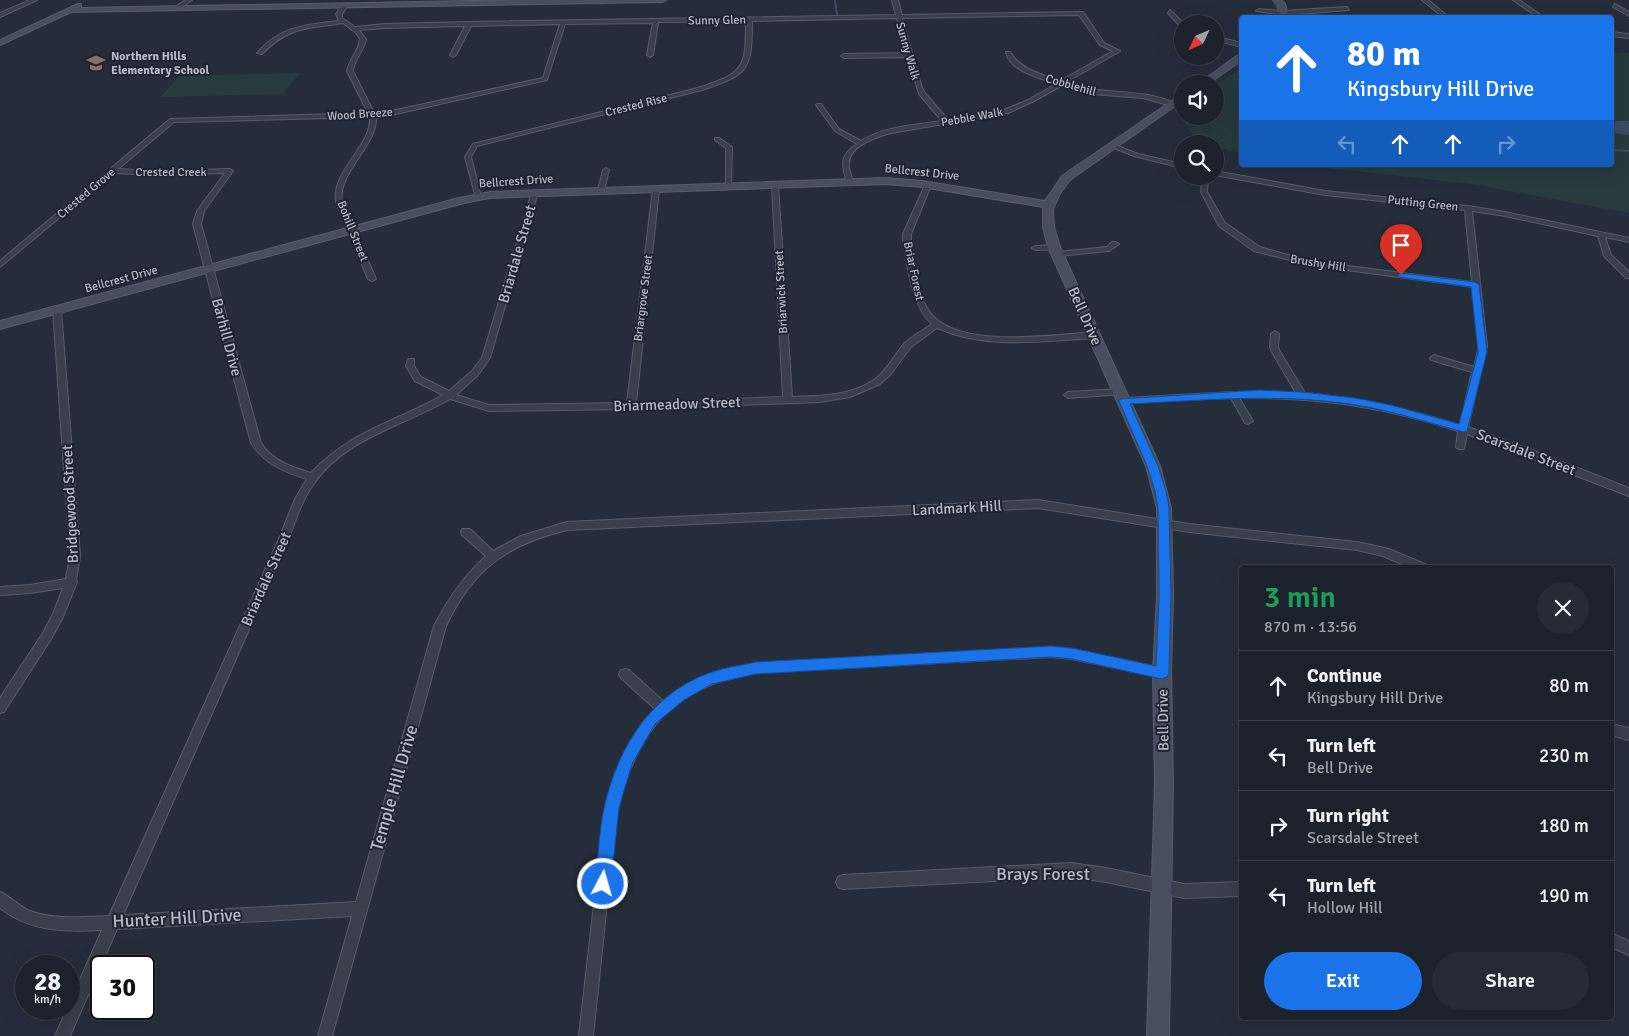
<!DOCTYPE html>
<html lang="en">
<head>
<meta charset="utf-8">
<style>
  :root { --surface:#1c222c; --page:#252a34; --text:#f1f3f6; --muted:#a0a4a9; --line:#3a3f48; --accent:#1a73e8 }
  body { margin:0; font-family:Signika,sans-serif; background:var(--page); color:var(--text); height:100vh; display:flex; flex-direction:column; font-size:19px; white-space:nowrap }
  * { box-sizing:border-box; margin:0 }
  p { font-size:16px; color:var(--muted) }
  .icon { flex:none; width:28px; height:28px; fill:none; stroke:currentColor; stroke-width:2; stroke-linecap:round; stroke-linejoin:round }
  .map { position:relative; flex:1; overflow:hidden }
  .details { position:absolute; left:1239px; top:565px; width:375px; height:455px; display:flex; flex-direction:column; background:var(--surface); border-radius:5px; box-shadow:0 5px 20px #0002,0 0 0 1px var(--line) }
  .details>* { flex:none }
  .hud { position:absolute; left:1239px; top:15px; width:375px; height:152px; border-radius:5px; box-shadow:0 5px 20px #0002,0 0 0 1px var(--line); background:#1a73e8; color:#fff; overflow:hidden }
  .needle { width:32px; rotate:226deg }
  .tools { position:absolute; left:1174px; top:15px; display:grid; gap:10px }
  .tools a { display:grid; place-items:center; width:50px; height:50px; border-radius:50%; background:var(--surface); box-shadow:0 5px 20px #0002,0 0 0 1px var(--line); font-size:25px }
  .speed { position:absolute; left:15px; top:955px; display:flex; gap:10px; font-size:25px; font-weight:700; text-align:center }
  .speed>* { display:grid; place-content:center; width:65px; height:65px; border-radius:50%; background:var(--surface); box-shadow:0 5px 20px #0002,0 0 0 1px var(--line); line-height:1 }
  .speed small { font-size:12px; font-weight:400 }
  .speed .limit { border:2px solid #111; border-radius:8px; background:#fff; color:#111 }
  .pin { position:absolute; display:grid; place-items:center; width:42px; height:42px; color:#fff; margin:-51px -21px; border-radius:50% 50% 50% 0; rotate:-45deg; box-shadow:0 0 5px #0007 }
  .pin .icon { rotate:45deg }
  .me { position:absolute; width:55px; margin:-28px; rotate:6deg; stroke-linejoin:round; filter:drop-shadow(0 0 4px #0008) }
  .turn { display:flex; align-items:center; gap:18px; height:105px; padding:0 25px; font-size:22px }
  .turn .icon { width:65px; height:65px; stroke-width:2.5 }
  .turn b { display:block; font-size:35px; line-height:42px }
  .lanes { display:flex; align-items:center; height:48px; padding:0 25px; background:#0003; justify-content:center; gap:25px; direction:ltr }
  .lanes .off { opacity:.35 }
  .round { display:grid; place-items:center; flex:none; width:52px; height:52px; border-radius:26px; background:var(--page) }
  .headline { display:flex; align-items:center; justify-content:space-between; height:85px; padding:0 25px }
  h1 { font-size:30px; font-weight:600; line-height:38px; color:#1e9e55 }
  .primary-button { display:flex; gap:10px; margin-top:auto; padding:10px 25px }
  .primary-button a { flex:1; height:58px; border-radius:30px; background:var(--accent); color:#fff; font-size:20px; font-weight:600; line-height:58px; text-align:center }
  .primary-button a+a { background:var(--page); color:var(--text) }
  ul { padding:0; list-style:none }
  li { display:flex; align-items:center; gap:15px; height:70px; padding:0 25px; border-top:1px solid var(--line) }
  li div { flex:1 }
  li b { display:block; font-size:19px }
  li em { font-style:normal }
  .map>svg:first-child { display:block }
  .green { fill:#283a3d }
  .water { fill:#3c4a63 }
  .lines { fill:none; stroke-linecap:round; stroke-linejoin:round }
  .stream { stroke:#3c4a63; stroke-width:2 }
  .street-casing { stroke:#575d69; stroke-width:2 }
  .secondary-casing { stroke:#575d69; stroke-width:2 }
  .street { fill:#393f4b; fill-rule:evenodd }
  .secondary { fill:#474e5e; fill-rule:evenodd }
  .route { fill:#1a73e8; stroke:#114b97 }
  .labels { text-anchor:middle; stroke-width:4; stroke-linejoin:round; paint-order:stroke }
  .far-street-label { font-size:12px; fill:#b4bac6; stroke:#1e2430 }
  .far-poi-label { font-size:12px; font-weight:bold; fill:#b4bac6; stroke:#1e2430; text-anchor:start }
  .street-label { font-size:15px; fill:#b4bac6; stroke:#1e2430 }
  .near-street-label { font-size:18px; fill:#b4bac6; stroke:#1e2430 }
</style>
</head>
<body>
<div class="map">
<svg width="1629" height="1036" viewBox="0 0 1629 1036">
  <rect width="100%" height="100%" fill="#252d3b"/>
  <g class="green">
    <path d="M1611 52 1629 53V213L1471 184 1300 165H1611Z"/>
    <path d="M1241 68V153L1215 147V144H1199L1178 112 1182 109V116H1215V86Z"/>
    <path d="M300 73 283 94 160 97 180 76Z"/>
  </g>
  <path class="water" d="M1611 121H1629V135L1611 133Z"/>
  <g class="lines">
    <g class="stream">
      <path d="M835 1 837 15"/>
      <path d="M1611 150 1629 151"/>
    </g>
    <g class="street-casing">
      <g id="street">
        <path d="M30 0H37L0 17V13Z"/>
        <path d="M186 0H192L179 9H175V7Z"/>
        <path d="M892 0H898L902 15 1083 12 1104 43 1120 51 1065 83C1098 96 1146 87 1175 104L1172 106 1143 98 1092 94 1061 86 1032 102 1008 113 891 133C876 137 847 146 849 166 849 171 852 177 853 182L850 184 847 182C841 164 840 155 857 144L835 131 816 105 817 104H821L839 129 861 141C884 126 916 125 942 121L919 94 908 57 844 58 841 56 844 54 907 53 897 18 752 21C752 69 749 75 702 90L477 146 471 157 481 197 476 198 465 157 473 144 698 88C744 73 746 69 746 21L658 22 653 55 650 57 647 55 653 23 565 24 547 80 387 116H376C379 144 337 172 342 202L376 279 372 281 368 279 336 202C331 171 372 146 370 117L174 122 118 169 158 171 230 169 233 171 204 211 201 224 261 443C273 461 291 467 311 473 350 431 395 422 443 395L415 381 406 366 408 359H414V366L421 377 449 391 472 371 482 358 532 192 535 190 538 192 490 358 478 375 456 395 489 405 627 403 653 189 656 187 659 189 636 403 783 397 772 185 775 183 778 185 792 397C820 396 850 396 874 380 887 371 894 356 904 344 911 336 923 331 932 324 910 303 909 270 903 241V234L925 185 928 183 931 185 911 234V241C915 261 917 295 929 311 955 350 1053 335 1094 332L1098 335 1094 338C1042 341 987 350 937 328L911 347 890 375 880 384 850 397 820 402 631 409 489 411 450 399C404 426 344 438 313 485 301 502 295 522 288 541L123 915 356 902 434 626C448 599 463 577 486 556L462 535 461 532 462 529H470L493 551 521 536 567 522 1038 500 1189 524 1357 542 1389 549 1427 565 1428 568H1411L1383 556 1357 550 1189 532 1038 508 567 530C506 545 473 569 446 626L332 1036H318L352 916 117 929 70 1036H55L67 1009H69V1004L102 930C66 932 30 932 0 908V892C11 897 19 906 30 911 54 920 83 917 109 916L278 541 295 499 307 479C284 472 265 464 251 443L193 224 197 211 225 173 158 175 113 173 0 267V261L170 119 368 113 347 71C349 59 359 51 360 39L356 33 343 23C307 29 289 26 262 54L257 53C281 26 305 25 339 21L336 14 343 4 348 5 342 14V18L355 27 385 24 469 22 896 15ZM1079 15 1100 45 1113 51 1060 81C1041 74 1021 70 1010 52H1006C1009 71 1040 78 1056 84L1028 100 1004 110 948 120 925 93 922 88 902 18ZM560 24 543 78 387 112 374 113 353 71C354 59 364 51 366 39L359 30 385 28 465 26 450 55 453 57 456 55 471 26Z"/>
        <path d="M1422 0H1428L1450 18H1444Z"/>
        <path d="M1513 0H1519L1545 18H1539Z"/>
        <path d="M1615 4 1629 12V16L1613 7Z"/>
        <path d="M1347 7 1349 10 1284 15 1256 11 1259 9 1282 11Z"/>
        <path d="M1170 10 1184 24 1182 26H1180L1168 13Z"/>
        <path d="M1611 32 1629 34V38L1611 36Z"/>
        <path d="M1215 36 1241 43V47L1215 40Z"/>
        <path d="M715 138H719L732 147 731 187 726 186V148L715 140Z"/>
        <path d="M1109 144H1113L1138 154 1182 164V168L1134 156 1109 146Z"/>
        <path d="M606 168 609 170 604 190 599 191 598 190 603 170Z"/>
        <path d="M1215 171 1325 191 1468 206 1505 212 1629 238V242L1605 237 1611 255 1629 272V278H1626L1604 256 1598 236 1505 216 1472 211 1487 346 1468 427 1532 450 1629 488V496L1467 434 1464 449H1458L1456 447 1458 431C1385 407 1316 397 1239 398L1253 421 1248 424 1245 423 1231 398 1121 403 1120 401 1121 399 1124 398 1233 392 1296 393 1272 352 1270 347 1271 334 1275 331 1279 334 1278 347 1280 352 1305 393C1358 398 1409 409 1460 425L1472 372 1431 360 1430 358 1434 355 1474 367 1479 346 1473 287 1309 265 1254 251 1219 226 1201 192 1202 176H1208L1207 192 1225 223 1260 247 1309 261 1472 282 1465 210 1325 195 1215 175Z"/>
        <path d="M1112 242H1115L1119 244 1109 251 1058 256 1054 254 1058 252 1107 247Z"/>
        <path d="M1054 245H1057V249L1036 250 1032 248 1036 246Z"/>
        <path d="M54 308H60L61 310 80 556 76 580 77 582 63 617 51 639 4 712 0 713V698L43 633 52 616 63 588 30 593 0 595V587L30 585 66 579 70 556 53 310Z"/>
        <path d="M1120 389 1123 390 1124 392 1123 394 1068 398 1064 395 1068 392Z"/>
        <path d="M1051 647 1072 649 1162 668 1166 669 1168 673 1166 677 1162 678 1072 659 1051 657 755 673C671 687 640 729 617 808L593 1036H579L605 808 619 764 631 740 643 722 655 709 621 678 619 674 621 670 625 669 629 670 663 701C690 679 721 669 755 663Z"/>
        <path d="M1611 724 1629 728V740L1611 735Z"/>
        <path d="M1071 863 1106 868 1184 884 1241 882V896L1184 898 1106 882 1071 877 843 889 838 887 836 882 838 877 843 875Z"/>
        <path d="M1611 933 1629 941V955L1611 947Z"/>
      </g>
    </g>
    <g class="secondary-casing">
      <g id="secondary">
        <path d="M528 0H666L662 2 71 12 0 45V40L78 4H81V8Z"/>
        <path d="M1273 0H1281L1285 4 1289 18H1281L1277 5Z"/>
        <path d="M1238 55H1241V61L1208 84H1198Z"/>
        <path d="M1182 94V101L1070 180 1059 195 1053 210 1054 227 1060 247 1160 466 1171 508 1173 595 1171 673 1173 783 1169 1036H1147L1155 783 1153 673 1157 595V508L1146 466 1048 247 1043 227V207L922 187 885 184 490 198 464 203 0 329V321L459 198 490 192 885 178 922 181 1045 201 1062 176Z"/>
      </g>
    </g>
    <use href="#street" class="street"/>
    <use href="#secondary" class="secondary"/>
  </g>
  <path class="route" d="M1401 273 1475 282 1479 285 1487 352 1467 431 1463 432C1427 422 1392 411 1356 405 1281 393 1206 400 1130 404L1158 466 1166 491 1169 508 1171 595 1169 673 1167 677 1162 679 1072 659 1051 657 756 674 712 684 684 700 655 724 632 764 619 808 611 884 609 889 603 892 598 889 595 884C598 859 599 832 604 808 618 744 656 686 722 669 733 666 744 665 756 662L1051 646 1072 648 1156 666 1159 595 1158 508 1155 491 1147 466 1119 401 1120 399 1259 390 1302 392 1355 398 1391 405 1459 424 1478 352 1471 287 1398 277V274Z"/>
  <defs>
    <g id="school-bare" transform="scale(1.5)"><path d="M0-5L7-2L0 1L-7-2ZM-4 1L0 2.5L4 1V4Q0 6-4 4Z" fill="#8d6e63" stroke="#1e2430" stroke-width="2.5" paint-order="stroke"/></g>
  </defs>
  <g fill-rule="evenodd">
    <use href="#school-bare" x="96" y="63"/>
  </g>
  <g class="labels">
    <g class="far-street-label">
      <text transform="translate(717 20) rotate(-1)" y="4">Sunny Glen</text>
      <text transform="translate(908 51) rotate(74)" y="4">Sunny Walk</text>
      <text transform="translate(1071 85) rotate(16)" y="4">Cobblehill</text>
      <text transform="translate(636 105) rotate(-14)" y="4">Crested Rise</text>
      <text transform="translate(360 114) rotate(-4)" y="4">Wood Breeze</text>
      <text transform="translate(972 117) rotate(-10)" y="4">Pebble Walk</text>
      <text x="171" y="176">Crested Creek</text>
      <text transform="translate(922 172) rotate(6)" y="4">Bellcrest Drive</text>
      <text transform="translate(516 181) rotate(-4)" y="4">Bellcrest Drive</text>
      <text transform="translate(86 193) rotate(-40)" y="4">Crested Grove</text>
      <text transform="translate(1423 203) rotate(6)" y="4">Putting Green</text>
      <text transform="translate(353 231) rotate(68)" y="4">Bohill Street</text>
      <text transform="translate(1318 263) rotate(9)" y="4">Brushy Hill</text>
      <text transform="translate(914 271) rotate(78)" y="4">Briar Forest</text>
      <text transform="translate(121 279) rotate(-15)" y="4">Bellcrest Drive</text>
      <text transform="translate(781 292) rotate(-93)" y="4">Briarwick Street</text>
      <text transform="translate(643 298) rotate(-83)" y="4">Briargrove Street</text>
    </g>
    <g class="far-poi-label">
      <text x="111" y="60">Northern Hills<tspan x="111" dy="14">Elementary School</tspan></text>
    </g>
    <g class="street-label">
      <text transform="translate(517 254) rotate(-74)" y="5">Briardale Street</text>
      <text transform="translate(1085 316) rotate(66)" y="5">Bell Drive</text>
      <text transform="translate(227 337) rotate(75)" y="5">Barhill Drive</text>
      <text transform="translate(677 404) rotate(-2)" y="5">Briarmeadow Street</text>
      <text transform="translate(1526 452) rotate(21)" y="5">Scarsdale Street</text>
      <text transform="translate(70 504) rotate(-93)" y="5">Bridgewood Street</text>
      <text transform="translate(957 508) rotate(-3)" y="5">Landmark Hill</text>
      <text transform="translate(266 579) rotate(-66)" y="5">Briardale Street</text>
      <text transform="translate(1163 720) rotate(-91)" y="5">Bell Drive</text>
    </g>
    <g class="near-street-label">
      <text transform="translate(394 788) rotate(-74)" y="6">Temple Hill Drive</text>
      <text x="1043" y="880">Brays Forest</text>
      <text transform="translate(177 918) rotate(-3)" y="6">Hunter Hill Drive</text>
    </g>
  </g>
</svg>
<div class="tools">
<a><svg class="needle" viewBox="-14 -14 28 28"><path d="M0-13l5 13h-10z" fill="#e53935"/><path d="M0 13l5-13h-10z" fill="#a0a4a9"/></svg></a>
<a><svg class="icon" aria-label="sound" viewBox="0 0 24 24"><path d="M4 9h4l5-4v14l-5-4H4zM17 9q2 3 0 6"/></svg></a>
<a><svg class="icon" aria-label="search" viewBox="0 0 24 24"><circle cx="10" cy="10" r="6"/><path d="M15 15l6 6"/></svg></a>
</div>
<div class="speed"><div>28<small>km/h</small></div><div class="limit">30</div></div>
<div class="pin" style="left:1401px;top:275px;background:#d93025"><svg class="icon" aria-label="arrive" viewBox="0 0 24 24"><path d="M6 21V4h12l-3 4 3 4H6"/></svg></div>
<svg class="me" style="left:603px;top:884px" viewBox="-20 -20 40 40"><circle r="17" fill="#1a73e8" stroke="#fff" stroke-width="3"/><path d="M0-11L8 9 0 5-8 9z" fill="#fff"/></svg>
<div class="hud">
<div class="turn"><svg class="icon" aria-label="ahead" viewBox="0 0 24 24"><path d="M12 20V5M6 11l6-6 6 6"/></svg><div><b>80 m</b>Kingsbury Hill Drive</div></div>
<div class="lanes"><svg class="icon off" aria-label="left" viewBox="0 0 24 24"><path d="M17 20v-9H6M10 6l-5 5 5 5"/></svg><svg class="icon" aria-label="ahead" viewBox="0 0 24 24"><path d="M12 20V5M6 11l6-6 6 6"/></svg><svg class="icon" aria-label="ahead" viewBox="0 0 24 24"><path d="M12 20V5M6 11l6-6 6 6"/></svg><svg class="icon off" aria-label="right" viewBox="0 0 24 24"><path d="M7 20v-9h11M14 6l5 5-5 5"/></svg></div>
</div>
<section class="details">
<div class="headline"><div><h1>3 min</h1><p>870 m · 13:56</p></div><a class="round"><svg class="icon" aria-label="close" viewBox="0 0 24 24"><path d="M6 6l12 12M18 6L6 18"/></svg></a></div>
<ul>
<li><svg class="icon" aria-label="ahead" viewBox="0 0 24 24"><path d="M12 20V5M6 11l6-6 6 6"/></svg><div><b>Continue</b><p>Kingsbury Hill Drive</p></div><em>80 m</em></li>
<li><svg class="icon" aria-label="left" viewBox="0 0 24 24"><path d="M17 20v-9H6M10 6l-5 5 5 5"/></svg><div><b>Turn left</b><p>Bell Drive</p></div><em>230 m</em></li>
<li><svg class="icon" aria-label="right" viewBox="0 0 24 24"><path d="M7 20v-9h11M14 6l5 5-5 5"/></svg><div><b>Turn right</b><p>Scarsdale Street</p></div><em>180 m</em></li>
<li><svg class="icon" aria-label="left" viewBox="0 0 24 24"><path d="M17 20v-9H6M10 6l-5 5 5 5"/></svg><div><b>Turn left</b><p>Hollow Hill</p></div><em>190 m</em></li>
</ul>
<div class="primary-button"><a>Exit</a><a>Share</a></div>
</section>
</div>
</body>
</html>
